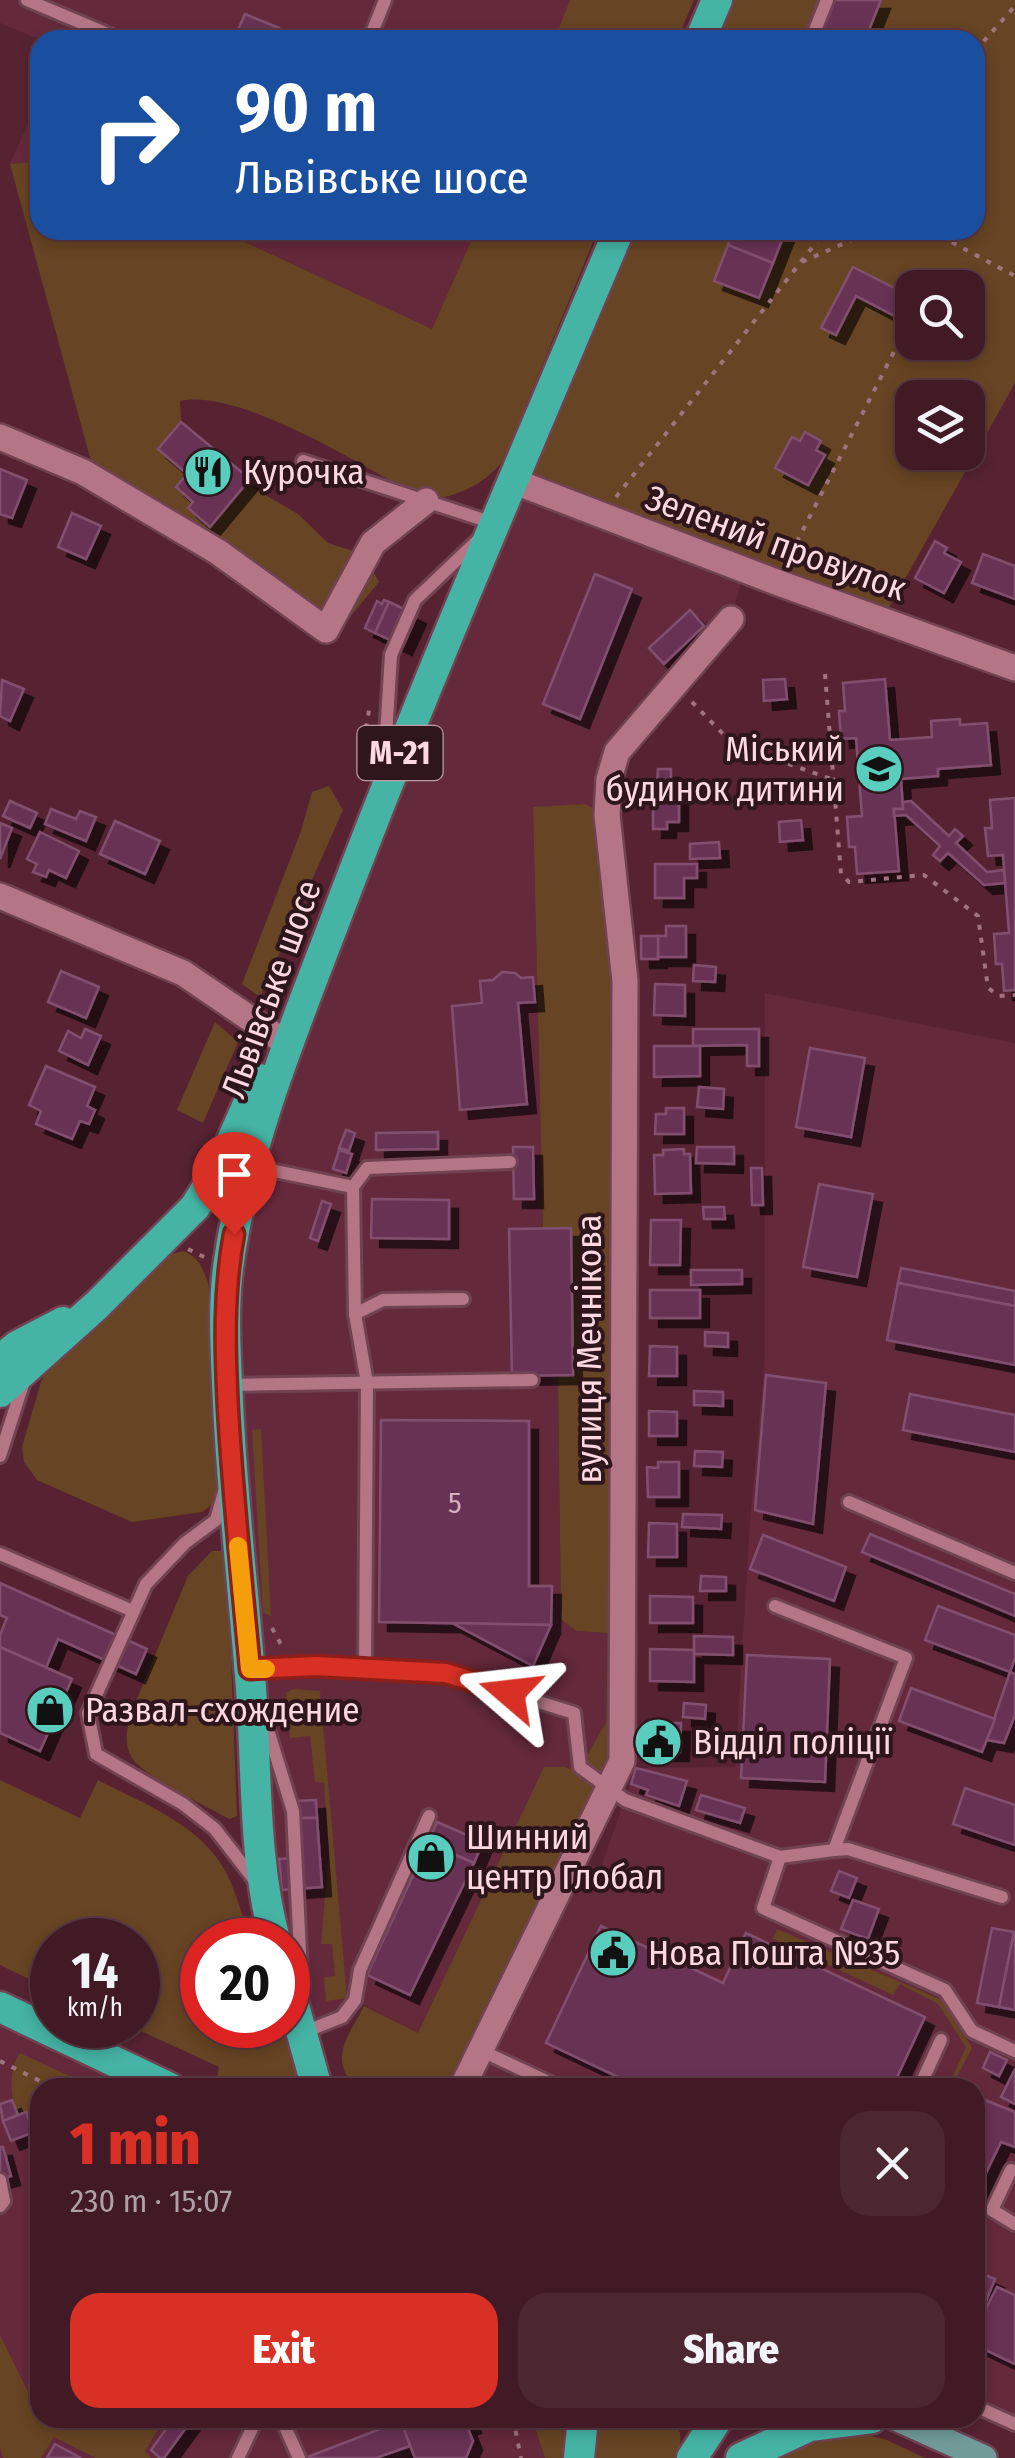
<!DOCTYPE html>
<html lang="en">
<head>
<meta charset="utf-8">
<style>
  :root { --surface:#411a26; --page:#4c2732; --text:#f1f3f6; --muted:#aea1a7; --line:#5a3843; --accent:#d93025 }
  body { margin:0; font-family:"Fira Sans Condensed",sans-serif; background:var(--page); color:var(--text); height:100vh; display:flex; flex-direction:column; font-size:38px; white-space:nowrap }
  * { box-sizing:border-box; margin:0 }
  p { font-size:32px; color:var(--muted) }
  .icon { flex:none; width:55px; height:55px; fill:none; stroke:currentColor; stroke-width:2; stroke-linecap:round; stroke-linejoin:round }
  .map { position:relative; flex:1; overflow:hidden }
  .sheet { position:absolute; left:30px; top:2078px; width:955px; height:350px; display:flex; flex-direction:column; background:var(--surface); border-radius:30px; box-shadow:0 5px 15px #0003,0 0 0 2px var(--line) }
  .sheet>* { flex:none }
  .top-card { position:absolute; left:30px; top:30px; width:955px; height:210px; border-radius:30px; box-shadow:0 5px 15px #0003,0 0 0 2px var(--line); background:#1a4fa0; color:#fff; overflow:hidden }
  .fabs { position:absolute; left:895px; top:270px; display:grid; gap:20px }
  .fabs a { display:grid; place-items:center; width:90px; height:90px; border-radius:20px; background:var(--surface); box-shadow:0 5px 15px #0003,0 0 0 2px var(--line); font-size:50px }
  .speed { position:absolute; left:30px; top:1918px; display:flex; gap:20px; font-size:50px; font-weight:700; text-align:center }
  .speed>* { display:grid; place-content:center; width:130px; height:130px; border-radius:50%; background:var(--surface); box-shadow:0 5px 15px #0003,0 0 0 2px var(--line); line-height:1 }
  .speed small { font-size:25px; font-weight:400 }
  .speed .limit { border:15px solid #d22; background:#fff; color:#111 }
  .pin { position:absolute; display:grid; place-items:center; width:85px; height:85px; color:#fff; margin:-102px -42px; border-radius:50% 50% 50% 0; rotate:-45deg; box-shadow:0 0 10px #0007 }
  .pin .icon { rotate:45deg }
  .me { position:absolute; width:110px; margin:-55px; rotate:287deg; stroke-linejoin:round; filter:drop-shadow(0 0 8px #0008) }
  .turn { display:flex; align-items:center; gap:35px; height:210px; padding:0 40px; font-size:45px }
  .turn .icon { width:130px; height:130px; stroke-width:2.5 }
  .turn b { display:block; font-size:70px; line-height:85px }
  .round { display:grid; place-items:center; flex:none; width:105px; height:105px; border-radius:30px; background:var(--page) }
  .headline { display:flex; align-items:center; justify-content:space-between; height:170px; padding:0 40px }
  h1 { font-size:60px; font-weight:800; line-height:75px; color:var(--accent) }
  .primary-button { display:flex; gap:20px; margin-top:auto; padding:20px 40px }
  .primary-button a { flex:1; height:115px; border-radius:30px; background:var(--accent); color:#fff; font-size:40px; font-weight:800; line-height:115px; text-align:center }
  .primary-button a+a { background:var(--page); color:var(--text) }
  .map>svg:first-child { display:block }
  .built { fill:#65293c }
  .green { fill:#674423; fill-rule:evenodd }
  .building { fill:#683354; stroke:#82506f; stroke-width:2.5; filter:url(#shadow) }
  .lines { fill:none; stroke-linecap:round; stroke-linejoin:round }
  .lane-casing { stroke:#704252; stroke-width:18 }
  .street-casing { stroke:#704252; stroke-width:30 }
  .primary-casing { stroke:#704252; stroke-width:30 }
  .highway-casing { stroke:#704252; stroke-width:35 }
  .path { stroke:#a07380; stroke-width:4; stroke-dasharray:5 8; stroke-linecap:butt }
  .lane { stroke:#b47686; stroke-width:12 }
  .street { stroke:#b47686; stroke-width:25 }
  .primary { stroke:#719b99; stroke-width:25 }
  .highway { stroke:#45b4a5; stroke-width:30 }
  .route-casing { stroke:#8d1f18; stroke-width:25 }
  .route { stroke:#d93025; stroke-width:18 }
  .slow { stroke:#f59e0b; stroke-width:18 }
  .labels { text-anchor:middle; stroke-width:8; stroke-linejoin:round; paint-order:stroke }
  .number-label { font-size:30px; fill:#d7b0be }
  .shield { fill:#2e161c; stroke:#be9ea6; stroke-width:2.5 }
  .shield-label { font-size:32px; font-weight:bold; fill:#fcd9e1 }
  .poi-label { font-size:35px; fill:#fcd9e1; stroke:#2e161c; text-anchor:start }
  .street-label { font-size:35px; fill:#fcd9e1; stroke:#2e161c }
</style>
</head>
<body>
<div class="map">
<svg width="1015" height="2458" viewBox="0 0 1015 2458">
  <defs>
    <filter id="shadow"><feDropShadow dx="9" dy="9" stdDeviation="0" flood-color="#0009"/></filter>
  </defs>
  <rect width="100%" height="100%" fill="#572333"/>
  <g class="built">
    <path d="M0 0H570L554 40H41L0 23Z"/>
    <path d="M40 96V161L10 164Z"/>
    <path d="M219 230H476L432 329Z"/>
    <path d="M513 481 744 570 731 619 625 740 607 815 585 804 533 808 543 1228H571L573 1375 558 1376 561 1618 576 1631 608 1633 606 1722 578 1772 544 1768 418 2034 355 2000 342 2017 304 2033 288 1984V1940L263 1891 227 1385 239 1204Z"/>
    <path d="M765 993 1015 1043V2424L975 2406V2088H462L576 1858 600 1870 636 1768 735 1767 750 1523 765 1358Z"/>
    <path d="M0 2007 170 2087 40 2088V2418H583L579 2458H0Z"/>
  </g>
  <g class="green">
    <path d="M570 0H694L677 40H554Z"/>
    <path d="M730 0H1015V383L882 620 524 485 632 230H975V40H713ZM912 288H968V342H912ZM912 398H968V452H912Z"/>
    <path d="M40 161V230H219L432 329 476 230H598L503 461C481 487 459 495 426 501 372 471 239 387 180 401L181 422 158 449 186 474 175 488 192 502 187 509 210 528 246 484 298 514 328 543 363 554 379 582 340 629 92 465 10 164Z"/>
    <path d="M329 786 343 810 260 997 242 984 301 831 312 792Z"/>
    <path d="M585 804 607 815 624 961 622 1761 462 2087H355C328 2057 349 2036 364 2006L418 2033 544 1767H565L578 1772 606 1722 608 1633 576 1631 561 1619 558 1375 573 1374 571 1229 543 1228 533 807Z"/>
    <path d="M215 1022 238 1042 203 1123 177 1110Z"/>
    <path d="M184 1251C199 1258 202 1267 208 1282L218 1491 211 1505 202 1512 132 1522 37 1480 24 1462 22 1447 41 1382 54 1356 172 1254Z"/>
    <path d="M261 1429 271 1616 263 1613 252 1430Z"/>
    <path d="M212 1551H227L237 1816 229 1819C208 1807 143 1776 132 1758 124 1745 127 1731 129 1718L188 1576Z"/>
    <path d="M293 1689 320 1691 347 1998 326 2001 324 1977 335 1976 332 1944H321L329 1852 324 1783 315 1782 310 1736 290 1738 286 1693Z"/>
    <path d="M0 1780 80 1818 98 1780C144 1804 202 1825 227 1874 237 1895 243 1919 251 1940H202V2025H283L299 2069 302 2087H239L217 2077 219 2067 128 2025H138V1940H52V1990L0 1965Z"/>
    <path d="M777 1929 942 2000 972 2048 954 2082 951 2080 966 2047 938 2004 900 1984 893 1995 773 1939Z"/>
    <path d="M20 2053 93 2087 40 2088V2168L34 2132 26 2113 18 2115C10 2096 8 2070 20 2053Z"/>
    <path d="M0 2335 28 2392 40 2399V2418H165L145 2451 151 2458H96L54 2437 41 2458H3L0 2448Z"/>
    <path d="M532 2418H563L565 2458H545Z"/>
    <path d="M591 2418H674C682 2432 683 2443 675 2458H591Z"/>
    <path d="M851 2431 887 2440 925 2458H759L777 2448Z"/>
  </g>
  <g class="building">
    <path d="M832 0H881L865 40H817Z"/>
    <path d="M245 14 279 28 274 40H258L237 32Z"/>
    <path d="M733 230H786L773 263 728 245Z"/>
    <path d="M728 245 773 263 759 298 714 281Z"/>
    <path d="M853 267 912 297V325L856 296 836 335 821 328Z"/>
    <path d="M181 422 250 479 210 527 188 508 193 502 176 487 187 474 158 449Z"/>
    <path d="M805 432 821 441 816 450 825 455 808 485 775 468 792 437 800 441Z"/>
    <path d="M0 469 27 480 12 518 0 514Z"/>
    <path d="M72 513 101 526 86 559 58 547Z"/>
    <path d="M935 541 947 548 944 553 961 562 944 593 915 578Z"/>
    <path d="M983 554 1015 566V599L972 583Z"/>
    <path d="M595 574 632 589 580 719 543 704Z"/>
    <path d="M384 600 389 602 375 633 365 628 377 601 382 604Z"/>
    <path d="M389 602 417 615 403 646 375 633Z"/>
    <path d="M690 610 704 626 664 664 649 648Z"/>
    <path d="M785 679 787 699 764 701 763 680Z"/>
    <path d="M885 679 890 740 932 737 931 721 960 719V725L987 723 991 765 938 769V776L901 779 903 809H894L899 871 857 874 855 847H849L847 817 862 816 856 738 841 739 839 711H845L843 683Z"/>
    <path d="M2 680 24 689 10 721 0 716Z"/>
    <path d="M658 769H671V788L657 787Z"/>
    <path d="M679 794V822H667V829H653V795Z"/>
    <path d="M1015 798V990L1004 991 1002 964H996L994 934 1009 933 1003 855 988 856 985 828H992L990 800Z"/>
    <path d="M10 801 37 813 30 828 3 816Z"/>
    <path d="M911 801 949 836 955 829 963 836 956 843 987 872 1004 870 1005 883 984 885 948 853 940 861 933 855 940 846 906 815 894 816V809H903V802Z"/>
    <path d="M51 809 76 819 80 811 96 817 86 841 45 824Z"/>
    <path d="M801 820 803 840 780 842 779 822Z"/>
    <path d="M115 821 160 841 145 874 100 854Z"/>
    <path d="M0 823 12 828 0 859Z"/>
    <path d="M40 832 79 851 66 878 49 870 46 877 33 872 37 864 27 859Z"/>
    <path d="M719 842 720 858 690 859V844Z"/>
    <path d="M655 864H697V878H684V898H655Z"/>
    <path d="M666 926H686V957H658V936H666Z"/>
    <rect x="641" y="936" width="17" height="23"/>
    <path d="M694 965 716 967 715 982 693 981Z"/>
    <path d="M61 971 99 987 86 1018 48 1002Z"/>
    <path d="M502 972 515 973 521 978 533 977 535 1002 518 1003 527 1104 460 1110 452 1006 482 1003 480 981 493 980Z"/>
    <path d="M655 984 685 985V1016L654 1015Z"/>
    <path d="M85 1029 101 1036 88 1065 59 1051 68 1031 81 1038Z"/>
    <path d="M693 1029H759V1066H747V1045L693 1046Z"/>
    <path d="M654 1046H700V1076L654 1077Z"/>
    <path d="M810 1048 865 1058 851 1137 796 1127Z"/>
    <path d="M46 1066 95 1087 87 1106 95 1110 89 1124 80 1121 72 1139 36 1124 41 1111 29 1105Z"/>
    <path d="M699 1087 724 1089 723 1109 697 1107Z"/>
    <path d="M666 1108H684V1134H655L656 1114H666Z"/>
    <path d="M346 1130 355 1133 349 1151 339 1148Z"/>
    <path d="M438 1132V1149L376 1150V1133Z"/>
    <path d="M513 1147H533L534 1199H514Z"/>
    <path d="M697 1147H734V1164L696 1163Z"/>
    <path d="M684 1149V1154H690L691 1193 655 1194 654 1155H663V1150Z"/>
    <path d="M339 1150 352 1154 346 1173 333 1169Z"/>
    <path d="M751 1168H762L763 1205H752Z"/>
    <path d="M819 1184 873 1194 857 1277 803 1267Z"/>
    <path d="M372 1199 449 1200V1239L371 1238Z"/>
    <path d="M322 1201 331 1204 318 1241 310 1238Z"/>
    <path d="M703 1207H724L725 1219H704Z"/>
    <path d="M651 1220H681L680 1265H650Z"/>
    <path d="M571 1228 573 1375 512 1376 509 1229Z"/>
    <path d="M901 1268 1015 1291V1306L898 1283Z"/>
    <path d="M691 1270H742V1284L691 1285Z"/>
    <path d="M898 1283 1015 1306V1365L887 1340Z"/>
    <rect x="650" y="1290" width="50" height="28"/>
    <path d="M705 1332 728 1333V1347L705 1346Z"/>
    <path d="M650 1346 677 1347V1376H649Z"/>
    <path d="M766 1375 826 1383 813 1524 755 1510Z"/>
    <path d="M694 1391 723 1392V1406L694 1405Z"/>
    <path d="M910 1394 1015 1415V1452L903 1430Z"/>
    <path d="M649 1411 677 1412V1436H649Z"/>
    <path d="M381 1420 529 1421V1586H552L551 1625 379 1622Z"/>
    <path d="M695 1451 723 1452 722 1467 694 1466Z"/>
    <path d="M658 1462H679V1497H648L647 1467 658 1468Z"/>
    <path d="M683 1514 722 1515 721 1529 682 1527Z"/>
    <path d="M649 1523 677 1524V1557H648Z"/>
    <path d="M870 1534 1015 1594V1616L862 1552Z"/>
    <path d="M763 1535 846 1567 834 1601 750 1569Z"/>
    <path d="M701 1576 726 1577V1591H700Z"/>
    <path d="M0 1583 147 1649 136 1674 58 1639 46 1668 0 1647V1635L7 1618 0 1615Z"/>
    <path d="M650 1596 693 1597V1623H650Z"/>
    <path d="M938 1606 1015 1635V1658L1010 1672 925 1640Z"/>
    <path d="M452 1623 551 1625 533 1666Z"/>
    <path d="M694 1636 733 1637V1655L694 1654Z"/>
    <path d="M0 1647 72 1679 40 1751 0 1733Z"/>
    <path d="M650 1649 694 1650V1682L650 1681Z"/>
    <path d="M747 1655 830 1659 825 1782 741 1778Z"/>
    <path d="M1010 1672 1015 1674V1715L1004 1743 987 1740Z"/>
    <path d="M911 1688 995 1719 982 1752 899 1721Z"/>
    <path d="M684 1703 706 1705 705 1719 683 1717Z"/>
    <path d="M650 1723H681L680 1752H649Z"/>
    <path d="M636 1768 687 1781 679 1806 646 1795 648 1790 631 1784Z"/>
    <path d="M965 1788 1015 1805V1845L953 1824Z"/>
    <path d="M701 1795 745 1808 740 1823 696 1810Z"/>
    <path d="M316 1800 317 1818H296L294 1801Z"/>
    <path d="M296 1818H317L322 1887 282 1890 279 1859 292 1858Z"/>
    <path d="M437 1822 483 1842 474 1863 428 1843Z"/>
    <path d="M428 1843 474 1863 410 1995 367 1975Z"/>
    <path d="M839 1871 857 1878 849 1898 831 1891Z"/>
    <path d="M853 1900 879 1909 868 1939 841 1929Z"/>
    <path d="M601 1926 723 1983 746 1933 925 2017 892 2088H641L546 2043Z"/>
    <path d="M992 1928 1014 1932 999 2007 977 2003Z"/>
    <path d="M1014 1932H1015V2010L999 2007Z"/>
    <path d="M990 2052 1007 2060 999 2076 983 2068Z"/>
    <path d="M1015 2069V2104L1001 2097Z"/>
    <path d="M12 2100 18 2115 3 2121 0 2104Z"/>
    <path d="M985 2100 1015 2112V2147L1001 2142 975 2196V2120Z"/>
    <path d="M26 2112 34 2132 11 2141 3 2121Z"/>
    <path d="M0 2147H3L11 2176 0 2179Z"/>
    <path d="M975 2271 995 2279 985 2304 975 2300Z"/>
    <path d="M997 2287 1015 2295V2364L975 2345V2315L981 2318Z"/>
    <path d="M174 2418H193L164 2458H160L151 2450Z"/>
    <path d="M399 2418H470L472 2424 467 2426 473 2441 466 2458H415Z"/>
    <path d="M401 2421 410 2446 376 2458H305Z"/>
    <path d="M55 2444 81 2458H47Z"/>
  </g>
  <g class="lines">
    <g class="lane-casing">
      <g id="lane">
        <path d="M27 0 122 40"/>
        <path d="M369 40 385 0"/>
        <path d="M811 40 827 0"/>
        <path d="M303 461 493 523"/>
        <path d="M384 767 391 655 415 600 479 539"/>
        <path d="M252 1161 265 1169 353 1187"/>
        <path d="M355 1314 383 1300 463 1299"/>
        <path d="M230 1385 532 1380"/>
        <path d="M0 1456 25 1378"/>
        <path d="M224 1492 216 1520 185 1543 146 1584 88 1713 96 1754 183 1804 215 1829 256 1882"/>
        <path d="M849 1502 1015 1573"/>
        <path d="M0 1554 133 1611"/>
        <path d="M365 1668 367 1383 355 1314 353 1187 367 1168 510 1162"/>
        <path d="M250 1669 317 1666 446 1673 574 1713 580 1767 625 1800 780 1857 834 1850 906 1658 775 1606"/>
        <path d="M264 1717 293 1811 302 1992"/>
        <path d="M834 1850 848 1849 1002 1897"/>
        <path d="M780 1857 763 1908 945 1990 972 2031 1015 2051"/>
        <path d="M304 2032 342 2017 355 2000 360 1970 429 1816"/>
        <path d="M480 2050 561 2088"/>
        <path d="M919 2088 941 2040"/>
        <path d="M1011 2170 992 2210 1015 2224"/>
        <path d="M0 2180 4 2201 0 2206"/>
        <path d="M975 2406 1015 2424"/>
        <path d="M281 2418 299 2458"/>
        <path d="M238 2458 257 2418"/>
      </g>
    </g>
    <g class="street-casing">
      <g id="street">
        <path d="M0 437 83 472 218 552 326 630 373 543 426 501"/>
        <path d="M513 481 776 582 1015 668"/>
        <path d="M0 896 183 973 277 1037"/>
        <path d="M462 2088 622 1761 625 981 607 815 609 779 617 752 731 619"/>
      </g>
    </g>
    <g class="primary-casing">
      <path id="primary" d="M896 2418 984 2458"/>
    </g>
    <g class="highway-casing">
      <g id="highway">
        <path d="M700 40 717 0"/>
        <path d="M0 1360 17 1346 63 1322"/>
        <path d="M0 1392 97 1305 195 1207 221 1165 259 1079"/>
        <path d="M275 1940C251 1851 258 1755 249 1664 242 1577 232 1491 228 1404 226 1357 222 1308 229 1261 247 1137 298 1019 342 902 428 676 525 453 619 230"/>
        <path d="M288 1984 317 2088"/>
        <path d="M0 2007 170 2088"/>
        <path d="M579 2458 583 2418"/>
        <path d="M692 2458 718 2418"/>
        <path d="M741 2458 810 2426 872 2418"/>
      </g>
    </g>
    <g class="path">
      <path d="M975 51 1015 6"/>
      <path d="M929 230 1015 276"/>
      <path d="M802 262 874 230"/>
      <path d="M616 497 826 230"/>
      <path d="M785 565 900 340"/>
      <path d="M825 674 841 874 849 882 924 875 978 916 988 988 999 996 1015 995"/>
      <path d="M692 702 726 737 738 746 834 780"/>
      <path d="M363 780 362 750 370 705"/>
      <path d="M188 1249 206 1258"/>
      <path d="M272 1628 284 1650"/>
      <path d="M0 2061 54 2088"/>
      <path d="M513 2418 521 2458"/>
    </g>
    <use href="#lane" class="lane"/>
    <use href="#street" class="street"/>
    <use href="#primary" class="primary"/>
    <use href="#highway" class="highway"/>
  </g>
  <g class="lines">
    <g class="route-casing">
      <path id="route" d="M234 1234C223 1293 225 1351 228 1410 233 1497 242 1583 250 1669L316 1666 446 1673 510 1693"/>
    </g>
    <use href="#route" class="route"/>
    <path class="slow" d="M238 1546 250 1669H266"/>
  </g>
  <defs>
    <g id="restaurant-disc" transform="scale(2.5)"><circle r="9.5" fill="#59cebe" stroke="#2e161c"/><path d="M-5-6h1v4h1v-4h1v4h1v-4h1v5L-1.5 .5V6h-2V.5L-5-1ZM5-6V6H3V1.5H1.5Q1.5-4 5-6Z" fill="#111"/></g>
    <g id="school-disc" transform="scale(2.5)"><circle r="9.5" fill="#59cebe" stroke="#2e161c"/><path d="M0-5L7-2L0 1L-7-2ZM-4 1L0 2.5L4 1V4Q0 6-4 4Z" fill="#111"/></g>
    <g id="shop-disc" transform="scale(2.5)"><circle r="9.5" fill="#59cebe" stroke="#2e161c"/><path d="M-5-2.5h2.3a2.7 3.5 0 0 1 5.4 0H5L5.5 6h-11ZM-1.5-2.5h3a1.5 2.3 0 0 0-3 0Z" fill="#111"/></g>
    <g id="civic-disc" transform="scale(2.5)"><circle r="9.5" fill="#59cebe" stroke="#2e161c"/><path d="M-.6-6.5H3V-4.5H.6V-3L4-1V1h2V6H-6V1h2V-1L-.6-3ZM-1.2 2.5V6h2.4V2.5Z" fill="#111"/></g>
  </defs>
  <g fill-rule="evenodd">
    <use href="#restaurant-disc" x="208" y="472"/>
    <use href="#school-disc" x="879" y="769"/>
    <use href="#shop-disc" x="50" y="1710"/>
    <use href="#civic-disc" x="658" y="1742"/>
    <use href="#shop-disc" x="431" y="1857"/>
    <use href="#civic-disc" x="613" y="1953"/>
  </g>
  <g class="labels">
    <g class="number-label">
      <text x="455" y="1513">5</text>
    </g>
    <rect class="shield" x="357.5" y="726" width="85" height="54" rx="8"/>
    <g class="shield-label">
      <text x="400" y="764">М-21</text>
    </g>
    <g class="poi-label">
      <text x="243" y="484">Курочка</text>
      <text x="844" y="761" text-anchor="end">Міський<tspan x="844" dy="40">будинок дитини</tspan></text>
      <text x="85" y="1722">Развал-схождение</text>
      <text x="693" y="1754">Відділ поліції</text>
      <text x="466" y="1849">Шинний<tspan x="466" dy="40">центр Глобал</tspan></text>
      <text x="648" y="1965">Нова Пошта №35</text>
    </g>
    <g class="street-label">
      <text transform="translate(776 543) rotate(20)" y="12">Зелений провулок</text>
      <text transform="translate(271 989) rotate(-70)" y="12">Львівське шосе</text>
      <text transform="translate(589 1349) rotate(-90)" y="12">вулиця Мечнікова</text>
    </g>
  </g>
</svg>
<div class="fabs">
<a><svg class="icon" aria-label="search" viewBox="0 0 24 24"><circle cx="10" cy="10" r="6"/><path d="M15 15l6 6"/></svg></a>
<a><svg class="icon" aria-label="layers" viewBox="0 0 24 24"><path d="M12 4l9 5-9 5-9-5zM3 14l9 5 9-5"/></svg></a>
</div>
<div class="speed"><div>14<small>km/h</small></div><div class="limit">20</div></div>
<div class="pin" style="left:234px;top:1234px;background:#d93025"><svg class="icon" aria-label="arrive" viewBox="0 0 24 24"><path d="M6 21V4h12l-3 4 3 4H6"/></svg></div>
<svg class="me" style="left:510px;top:1693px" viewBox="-20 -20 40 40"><path d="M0-17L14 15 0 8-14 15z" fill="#d93025" stroke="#fff" stroke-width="4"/></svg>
<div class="top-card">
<div class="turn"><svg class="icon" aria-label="right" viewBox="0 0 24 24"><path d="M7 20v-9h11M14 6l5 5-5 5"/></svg><div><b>90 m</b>Львівське шосе</div></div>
</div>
<section class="sheet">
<div class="headline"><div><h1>1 min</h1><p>230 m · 15:07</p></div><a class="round"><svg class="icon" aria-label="close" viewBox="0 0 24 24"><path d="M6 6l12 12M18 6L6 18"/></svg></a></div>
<div class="primary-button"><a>Exit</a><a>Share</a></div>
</section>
</div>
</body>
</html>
